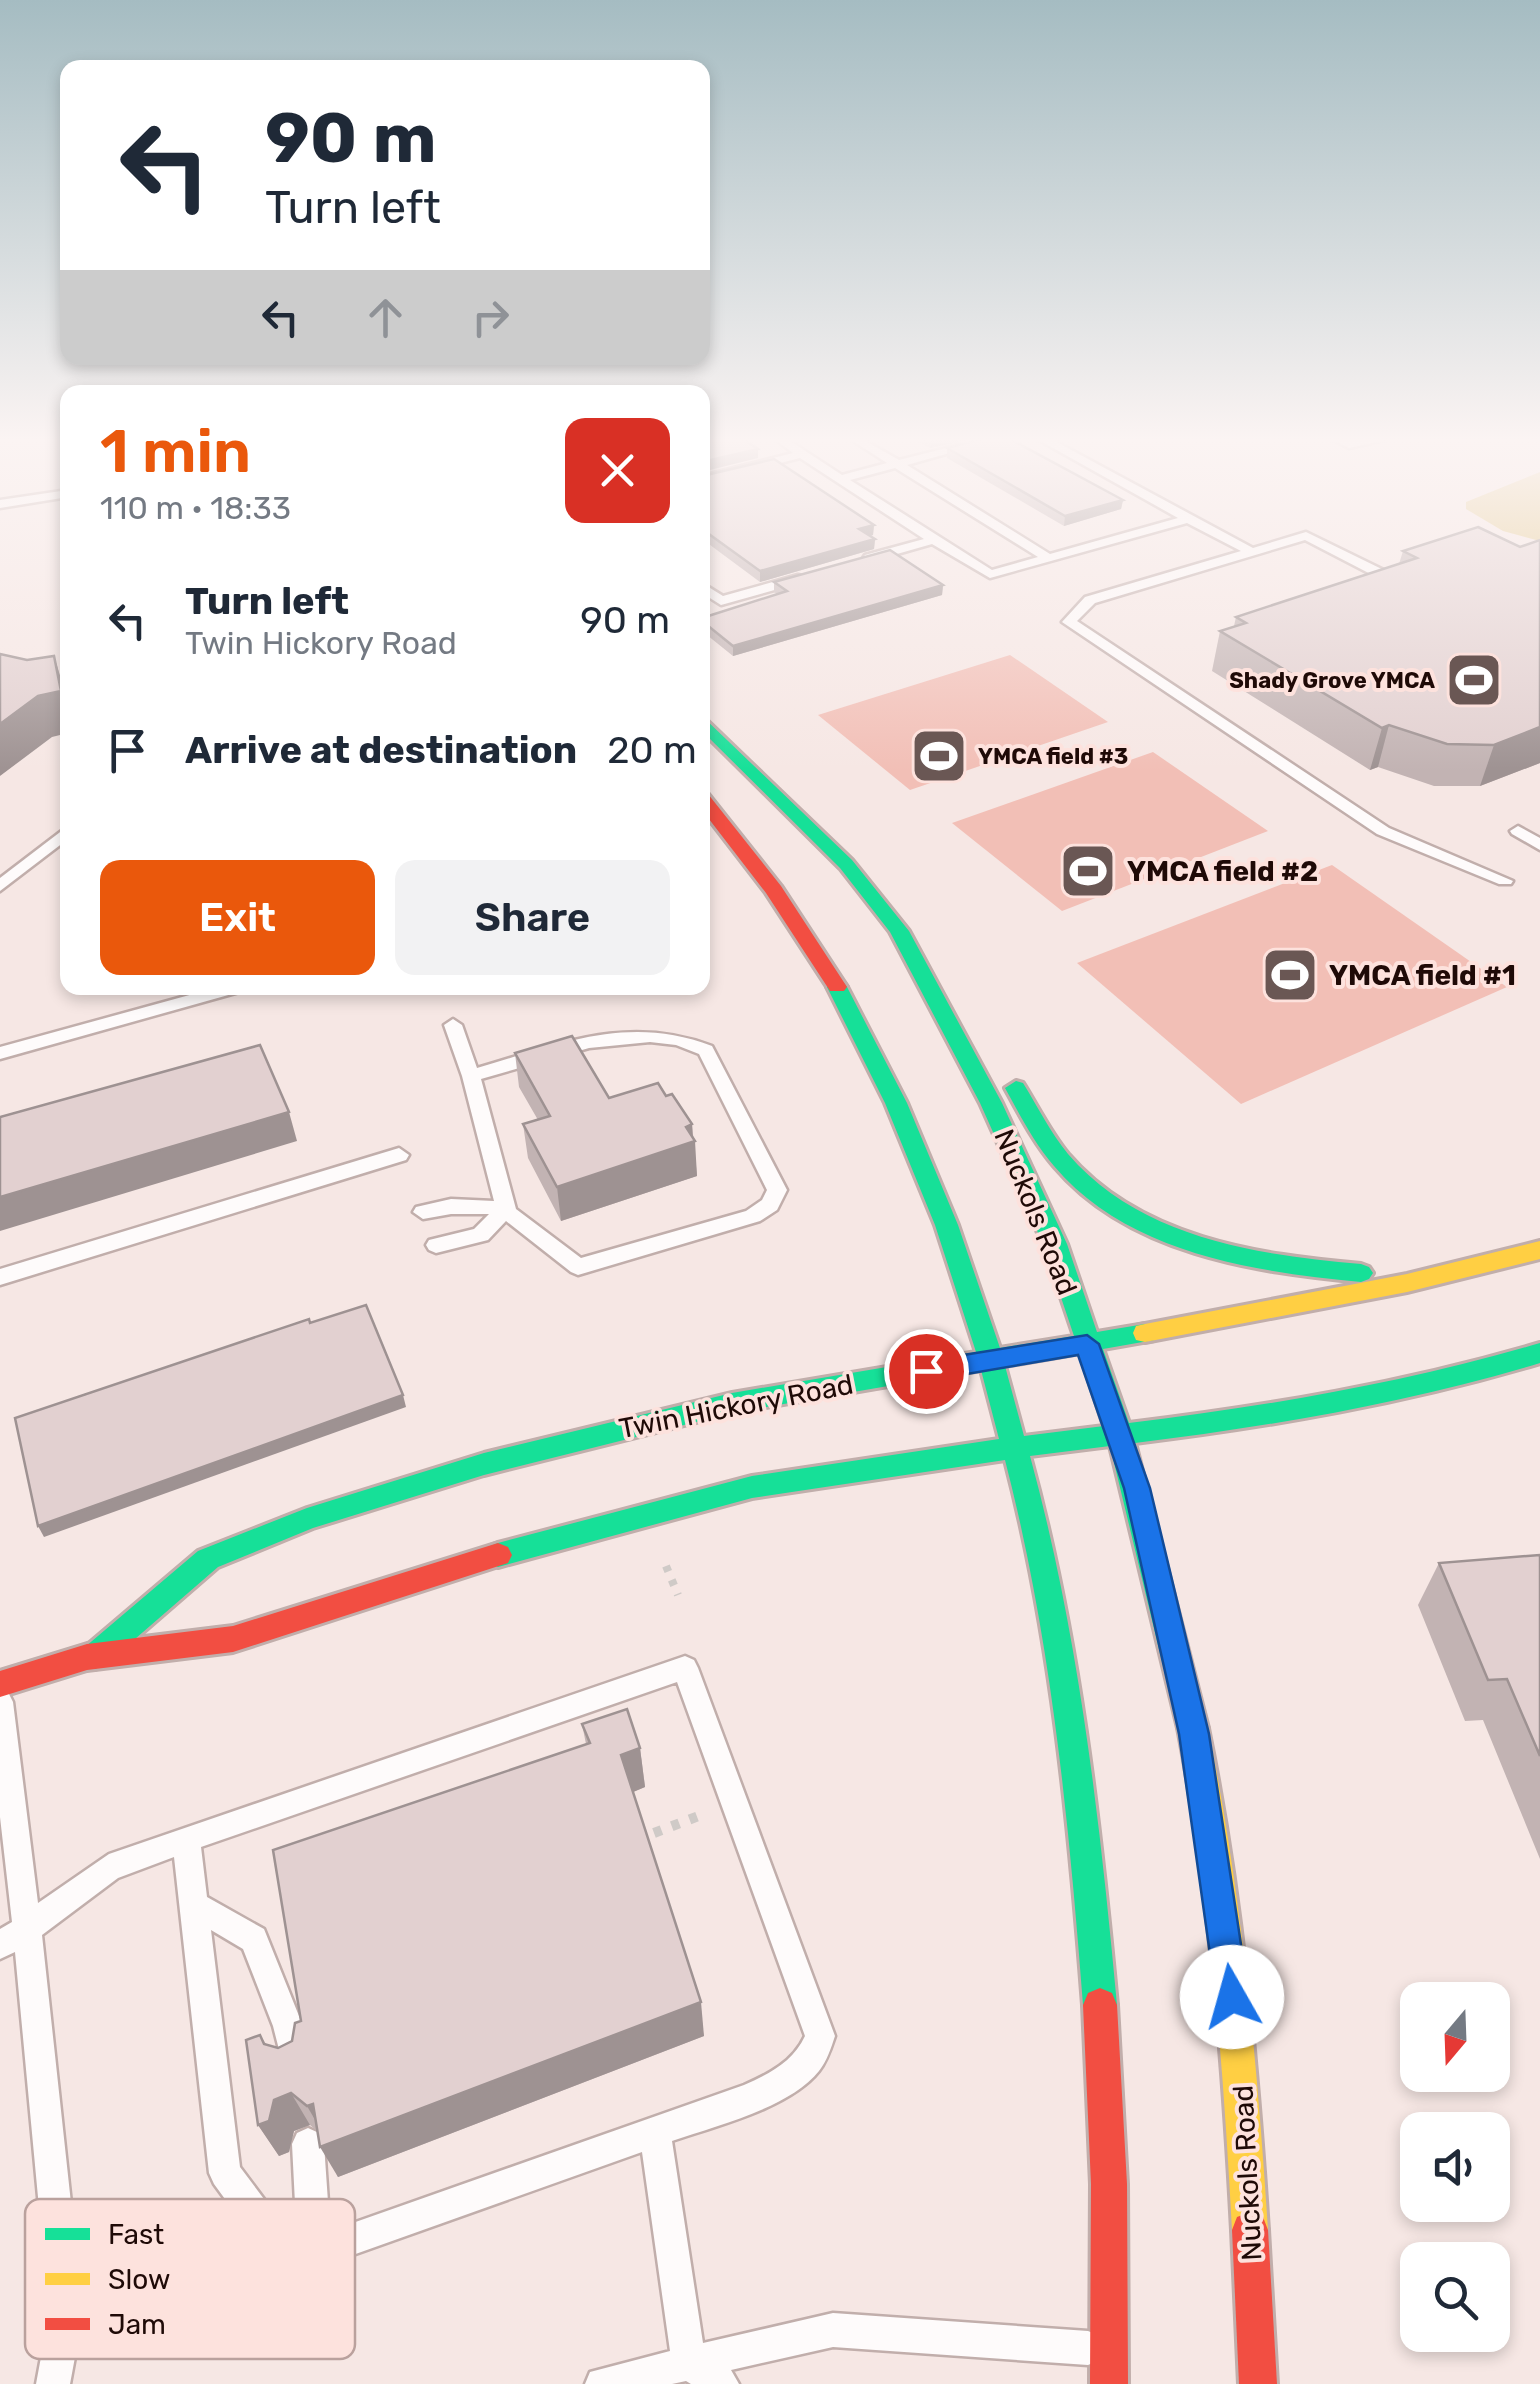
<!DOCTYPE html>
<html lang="en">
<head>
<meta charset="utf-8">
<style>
  :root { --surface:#fff; --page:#f2f2f3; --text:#1f2937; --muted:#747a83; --accent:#ea580c }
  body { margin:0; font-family:Rubik,sans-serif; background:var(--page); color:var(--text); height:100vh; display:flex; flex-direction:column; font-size:38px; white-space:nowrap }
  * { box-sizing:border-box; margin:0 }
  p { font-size:32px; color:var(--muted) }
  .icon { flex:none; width:55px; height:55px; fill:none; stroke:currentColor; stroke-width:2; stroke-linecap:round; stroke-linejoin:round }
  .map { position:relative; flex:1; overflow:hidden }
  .details { position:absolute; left:60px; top:385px; width:650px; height:610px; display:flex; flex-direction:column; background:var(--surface); border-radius:20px; box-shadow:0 5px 15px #0003 }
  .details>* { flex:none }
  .hud { position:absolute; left:60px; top:60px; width:650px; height:305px; border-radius:20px; box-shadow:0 5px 15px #0003; background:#fff; color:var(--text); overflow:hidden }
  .needle { width:65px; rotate:199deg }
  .tools { position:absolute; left:1400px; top:1982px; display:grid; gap:20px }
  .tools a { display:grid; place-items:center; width:110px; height:110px; border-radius:20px; background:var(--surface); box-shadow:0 5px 15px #0003; font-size:50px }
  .pin { position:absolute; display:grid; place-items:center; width:85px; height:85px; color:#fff; margin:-42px; border:5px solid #fff; border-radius:50%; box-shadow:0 2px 10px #0007 }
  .me { position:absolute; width:110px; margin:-55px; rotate:353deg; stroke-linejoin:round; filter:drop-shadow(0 0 8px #0008) }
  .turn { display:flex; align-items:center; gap:35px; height:210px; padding:0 40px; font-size:45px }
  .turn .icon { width:130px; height:130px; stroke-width:2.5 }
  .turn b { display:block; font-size:70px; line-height:85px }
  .lanes { display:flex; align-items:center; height:95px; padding:0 40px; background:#0003; justify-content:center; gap:50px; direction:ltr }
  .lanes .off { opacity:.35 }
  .round { display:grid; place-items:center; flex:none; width:105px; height:105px; border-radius:20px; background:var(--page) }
  .headline { display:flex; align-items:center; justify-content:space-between; height:170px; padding:0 40px }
  h1 { font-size:60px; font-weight:600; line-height:75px; color:var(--accent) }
  .cta { display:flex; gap:20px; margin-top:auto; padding:20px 40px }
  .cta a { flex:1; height:115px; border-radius:20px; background:var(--accent); color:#fff; font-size:40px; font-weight:600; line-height:115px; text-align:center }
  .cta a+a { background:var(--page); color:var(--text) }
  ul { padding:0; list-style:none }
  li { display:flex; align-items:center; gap:30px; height:130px; padding:0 40px }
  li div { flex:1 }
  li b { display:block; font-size:38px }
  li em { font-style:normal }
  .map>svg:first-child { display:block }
  .green { fill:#f2bfb6 }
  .water { fill:#e2c888 }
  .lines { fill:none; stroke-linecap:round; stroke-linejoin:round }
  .lane-casing { stroke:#c1aeab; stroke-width:5 }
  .fast-casing { stroke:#c1aeab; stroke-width:6 }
  .slow-casing { stroke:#c1aeab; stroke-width:6 }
  .jam-casing { stroke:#c1aeab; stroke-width:6 }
  .path-far1 { stroke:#cfcac7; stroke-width:8; stroke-dasharray:6 9; stroke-linecap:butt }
  .path { stroke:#cfcac7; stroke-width:10; stroke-dasharray:8 11; stroke-linecap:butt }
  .lane { fill:#fefbfb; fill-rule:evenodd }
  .fast { fill:#16e098; fill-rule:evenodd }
  .slow { fill:#ffcf43; fill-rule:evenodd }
  .jam { fill:#f24e42; fill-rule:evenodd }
  .wall { fill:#c2b3b3 }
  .shaded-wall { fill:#9e9292 }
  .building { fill:#e2d0d0; stroke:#9e9292; stroke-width:2.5 }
  .route { fill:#1a73e8; stroke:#114b97; stroke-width:2.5 }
  .labels { text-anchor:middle; stroke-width:8; stroke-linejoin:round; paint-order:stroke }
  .far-poi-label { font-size:22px; font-weight:bold; fill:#1f0a07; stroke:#fde2dd; text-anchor:end }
  .poi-label { font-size:28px; font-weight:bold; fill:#1f0a07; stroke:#fde2dd; text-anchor:start }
  .street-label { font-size:28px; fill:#1f0a07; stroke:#fde2dd }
  .key { fill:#fde2dd; stroke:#baa19d; stroke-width:2.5 }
  .key-label { font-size:28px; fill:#1f0a07 }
</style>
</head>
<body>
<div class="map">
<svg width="1540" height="2384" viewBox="0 0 1540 2384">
  <rect width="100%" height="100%" fill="#f6e7e4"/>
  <g class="green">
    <path d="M1010 655 1108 722 910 790 818 715Z"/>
    <path d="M1153 752 1268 831 1062 911 952 823Z"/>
    <path d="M1332 865 1507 987 1241 1104 1077 963Z"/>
  </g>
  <path class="water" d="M1540 472V541L1503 531 1466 509V502Z"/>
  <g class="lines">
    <g class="lane-casing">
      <g id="lane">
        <path d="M775 439H787L842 475 887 463 850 439H862L899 460 982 439H999L907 465 1050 554 1178 518 1037 439H1051L1253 548 1306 532 1396 576V582H1386L1305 540 1095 603 1077 621 1389 828 1513 881 1511 884H1499L1377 834 1062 622 1085 597 1241 551 1187 523 990 578 932 544 869 562 863 558 865 555 924 539 800 458 702 483V476L793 453ZM895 468 1038 557 992 570 850 480Z"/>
        <path d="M1331 439H1389L1349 448Z"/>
        <path d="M68 490V497L0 508V500Z"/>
        <path d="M798 575 803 576V582L721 605 702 593V583L723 596Z"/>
        <path d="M68 826V839L0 891V878Z"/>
        <path d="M1518 826 1540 838V850L1512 834 1510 831Z"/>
        <path d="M215 988H242L239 992 0 1059V1047Z"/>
        <path d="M453 1019 462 1025 477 1068C560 1044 628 1014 712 1046L787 1190 777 1210 760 1221 578 1275 571 1272 506 1221 488 1240 436 1253 429 1250 426 1245 429 1240 474 1229 489 1214H451L423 1219 413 1212 416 1207 451 1199 494 1201 462 1076 444 1025ZM650 1042 676 1045 699 1054 767 1190 762 1200 746 1211 581 1258 516 1209 481 1079 589 1048Z"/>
        <path d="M399 1148 409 1155 406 1160 0 1285V1269Z"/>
        <path d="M685 1656 694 1660 698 1668 835 2036C831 2048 827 2061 819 2071 790 2108 715 2126 672 2141L703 2343 833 2313 1088 2331 1100 2336 1105 2348 1100 2360 1088 2365 833 2347 731 2370 739 2384H691L686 2381 672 2384H585L590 2372 670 2351 642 2152 291 2277 279 2273 214 2184 209 2173 174 1857 118 1878 42 1935 83 2314 70 2384H36L49 2314 15 1952 0 1959V1929L12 1922 0 1817V1690L9 1694 13 1702 38 1903 109 1854ZM677 1682 805 2036C793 2062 769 2074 744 2085L330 2231 324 2144 319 2133 308 2128 297 2133 292 2144 297 2243 240 2167 211 1930 243 1949 273 2026 285 2073 296 2077 307 2073 311 2062 303 2026 264 1929 207 1897 201 1847Z"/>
      </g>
    </g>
    <g class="fast-casing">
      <g id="fast">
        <path d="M702 716 852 860 909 931 1002 1103 1067 1244 1097 1332 1145 1324 1154 1326 1157 1333 1154 1340 1103 1349 1129 1423C1268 1406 1405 1383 1540 1343V1363C1407 1403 1273 1426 1135 1443L1208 1728 1203 1738 1193 1742 1183 1738 1178 1728 1110 1446 1030 1456C1079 1635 1100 1821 1117 2005L1112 2017 1100 2022 1088 2017 1083 2005C1069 1822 1051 1637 1005 1460L752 1498 498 1567 488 1563 484 1555 488 1547 498 1543 752 1476 999 1439 981 1370 732 1413 484 1475 313 1528 218 1567 105 1665 95 1669 85 1665 81 1656 85 1647 198 1551 307 1508 484 1453 732 1393 976 1352 935 1225 885 1103 827 987 830 983H844L847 987 907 1103 958 1225 1000 1348 1074 1336 1043 1244 980 1103 890 932 840 868 702 731ZM1080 1353 1104 1426 1024 1436 1005 1366Z"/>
        <path d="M1016 1081 1023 1083C1038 1107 1050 1132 1068 1154 1140 1238 1257 1255 1361 1264L1369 1267 1373 1273 1369 1279 1361 1282C1254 1272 1127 1253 1054 1166 1034 1143 1020 1115 1005 1088Z"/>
      </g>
    </g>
    <g class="slow-casing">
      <g id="slow">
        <path d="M1540 1241V1259L1407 1292 1145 1342 1136 1340 1133 1333 1136 1326 1145 1324 1407 1274Z"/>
        <path d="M1193 1714 1203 1718 1208 1728C1242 1894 1257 2061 1268 2230L1263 2243 1250 2248 1237 2243 1232 2230C1223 2061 1210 1894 1178 1728L1183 1718Z"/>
      </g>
    </g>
    <g class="jam-casing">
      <g id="jam">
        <path d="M702 793 708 794 781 886 847 987 844 991H830L766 893 702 810Z"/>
        <path d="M498 1543 508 1547 512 1555 508 1563 233 1652 87 1670 0 1697V1671L87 1644 233 1626Z"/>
        <path d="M1100 1988 1112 1993 1117 2005 1127 2184 1128 2384H1090L1091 2184 1083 2005 1088 1993Z"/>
        <path d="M1250 2212 1263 2217 1268 2230 1277 2384H1239L1232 2230 1237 2217Z"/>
      </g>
    </g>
    <path class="path-far1" d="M666 1566 678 1595"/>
    <path class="path" d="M654 1833 704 1814"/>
    <use href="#lane" class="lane"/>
    <use href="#fast" class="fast"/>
    <use href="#slow" class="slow"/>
    <use href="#jam" class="jam"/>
  </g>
  <g class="wall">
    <path d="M914 439H972L930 448Z"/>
    <path d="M947 448 1123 500 1121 509 1064 526 947 458Z"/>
    <path d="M702 476 874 525 873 535 870 536 875 539 874 549 760 582 702 539Z"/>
    <path d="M1478 527 1540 763 1480 786H1434L1378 767 1370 770 1212 671 1220 631 1234 626 1236 617 1399 564 1403 551Z"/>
    <path d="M774 582 943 585 942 595 733 656 702 631V618L777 594 774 592Z"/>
    <path d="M515 1053 609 1098 666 1096 692 1124 697 1176 561 1221 528 1158 523 1124 538 1120 519 1087Z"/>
    <path d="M1540 1555V1859L1483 1720 1465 1721 1418 1605 1439 1563Z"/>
    <path d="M582 1724 640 1748 645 1787 633 1792 704 2036 338 2177 317 2131 310 2125 294 2131 289 2152 279 2156 258 2125 260 2035 266 2044 278 2048 292 2041 586 1744Z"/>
  </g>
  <g class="shaded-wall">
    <path d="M931 439H972L930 448Z"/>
    <path d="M758 449V458L702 472V462Z"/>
    <path d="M1123 500 1121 509 1064 526 1065 516Z"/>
    <path d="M874 525 873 535 859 539V529Z"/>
    <path d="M875 539 874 549 760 582V571Z"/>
    <path d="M943 585 942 595 733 656V646Z"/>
    <path d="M54 656 68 701V733L52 737 0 776V724Z"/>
    <path d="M1389 725 1378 767 1370 770 1382 728Z"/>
    <path d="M1540 727V763L1480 786 1494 745Z"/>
    <path d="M289 1112 297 1141 0 1231V1197Z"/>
    <path d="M692 1124 693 1142 695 1141 697 1176 561 1221 557 1187Z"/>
    <path d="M403 1395 406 1407 44 1537 38 1526Z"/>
    <path d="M640 1748 645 1787 626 1795 621 1755Z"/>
    <path d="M701 2002 704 2036 338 2177 320 2147Z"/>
    <path d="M291 2093 310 2125 294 2131 289 2152 279 2156 258 2125 274 2100Z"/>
    <path d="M313 2104 325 2137 307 2106Z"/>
  </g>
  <g class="building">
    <path d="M702 439H743L758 449 702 462Z"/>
    <path d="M981 439H1010L1123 500 1065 516 947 448Z"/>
    <path d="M774 459 874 525 859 529 875 539 760 571 702 529V476Z"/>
    <path d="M1478 527 1520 547 1540 540V727L1494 745 1447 744 1389 725 1382 728 1220 631 1246 623 1236 617 1417 558 1403 551Z"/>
    <path d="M890 550 943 585 733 646 702 621V618L787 591 774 582Z"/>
    <path d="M0 654 27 660 54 656 61 691 38 696 0 724Z"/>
    <path d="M572 1036 609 1098 658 1083 666 1096 672 1094 692 1124 686 1127 695 1141 557 1187 523 1124 550 1116 515 1053Z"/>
    <path d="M260 1045 289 1112 0 1197V1117Z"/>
    <path d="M366 1305 403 1395 38 1526 15 1418 309 1319 310 1323Z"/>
    <path d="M1540 1555V1756L1507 1679 1488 1680 1439 1563Z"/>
    <path d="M627 1709 640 1748 621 1755 701 2002 320 2147 313 2104 307 2106 291 2093 274 2100 269 2121 258 2125 246 2040 260 2035 264 2044 278 2048 292 2041 295 2023 301 2021 273 1850 590 1743 582 1724Z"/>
  </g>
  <linearGradient id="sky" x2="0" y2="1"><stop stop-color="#a5bcc2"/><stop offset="0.57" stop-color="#fbf4f3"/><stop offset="1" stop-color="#fbf4f3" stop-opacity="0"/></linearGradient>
  <rect width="1540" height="772" fill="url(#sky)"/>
  <path class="route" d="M1087 1335 1099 1344 1150 1488 1209 1734 1249 1997 1244 2009 1232 2013 1221 2009 1216 1997 1179 1734 1124 1488 1078 1355 926 1381 914 1371 926 1361Z"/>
  <defs>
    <g id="stadium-square" transform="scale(2.875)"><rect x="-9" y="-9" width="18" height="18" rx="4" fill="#6a5754" stroke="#fde2dd"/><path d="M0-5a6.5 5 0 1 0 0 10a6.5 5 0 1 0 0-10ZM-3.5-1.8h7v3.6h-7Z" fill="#fff"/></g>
  </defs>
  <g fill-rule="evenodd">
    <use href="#stadium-square" x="1474" y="680"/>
    <use href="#stadium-square" x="939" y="756"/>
    <use href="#stadium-square" x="1088" y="871"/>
    <use href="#stadium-square" x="1290" y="975"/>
  </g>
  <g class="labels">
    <g class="far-poi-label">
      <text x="1435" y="688">Shady Grove YMCA</text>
      <text x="978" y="764" text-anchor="start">YMCA field #3</text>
    </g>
    <g class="poi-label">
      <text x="1127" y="881">YMCA field #2</text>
      <text x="1329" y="985">YMCA field #1</text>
    </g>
    <g class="street-label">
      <text transform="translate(1036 1212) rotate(68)" y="10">Nuckols Road</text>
      <text transform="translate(736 1406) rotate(-11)" y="10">Twin Hickory Road</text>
      <text transform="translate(1247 2173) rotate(-93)" y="10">Nuckols Road</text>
    </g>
  </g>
  <rect x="25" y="2199" width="330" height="160" rx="15" class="key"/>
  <rect x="45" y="2228" width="45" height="12" fill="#16e098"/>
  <rect x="45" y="2273" width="45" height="12" fill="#ffcf43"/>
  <rect x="45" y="2318" width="45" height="12" fill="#f24e42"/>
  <g class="key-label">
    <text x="108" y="2244">Fast</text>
    <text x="108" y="2289">Slow</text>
    <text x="108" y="2334">Jam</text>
  </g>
</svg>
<div class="tools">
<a><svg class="needle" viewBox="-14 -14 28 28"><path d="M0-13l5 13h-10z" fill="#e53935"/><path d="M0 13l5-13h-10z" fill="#747a83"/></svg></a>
<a><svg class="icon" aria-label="sound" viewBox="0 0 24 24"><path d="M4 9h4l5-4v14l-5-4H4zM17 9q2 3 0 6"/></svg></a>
<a><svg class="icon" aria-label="search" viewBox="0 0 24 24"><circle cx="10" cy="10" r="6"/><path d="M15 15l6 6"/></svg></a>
</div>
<div class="pin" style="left:926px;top:1371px;background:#d93025"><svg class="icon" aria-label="arrive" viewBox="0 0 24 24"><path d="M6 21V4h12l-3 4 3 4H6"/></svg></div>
<svg class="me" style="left:1232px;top:1997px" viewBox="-20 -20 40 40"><circle r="19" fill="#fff"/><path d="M0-13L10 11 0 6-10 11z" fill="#1a73e8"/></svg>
<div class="hud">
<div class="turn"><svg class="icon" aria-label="left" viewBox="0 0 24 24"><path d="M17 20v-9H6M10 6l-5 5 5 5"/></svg><div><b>90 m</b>Turn left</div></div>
<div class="lanes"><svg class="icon" aria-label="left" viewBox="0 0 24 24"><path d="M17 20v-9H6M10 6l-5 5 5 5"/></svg><svg class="icon off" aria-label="ahead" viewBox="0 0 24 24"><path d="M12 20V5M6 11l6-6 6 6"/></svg><svg class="icon off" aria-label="right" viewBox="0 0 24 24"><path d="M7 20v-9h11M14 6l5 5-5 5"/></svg></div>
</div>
<section class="details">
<div class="headline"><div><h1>1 min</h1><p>110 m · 18:33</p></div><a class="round" style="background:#d93025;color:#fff"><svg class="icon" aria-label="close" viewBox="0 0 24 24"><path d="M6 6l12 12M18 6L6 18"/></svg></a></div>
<ul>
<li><svg class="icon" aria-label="left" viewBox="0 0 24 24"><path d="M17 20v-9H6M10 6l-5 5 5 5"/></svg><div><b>Turn left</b><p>Twin Hickory Road</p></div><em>90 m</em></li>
<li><svg class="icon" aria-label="arrive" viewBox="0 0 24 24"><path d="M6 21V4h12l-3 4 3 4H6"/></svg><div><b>Arrive at destination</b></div><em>20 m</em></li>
</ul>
<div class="cta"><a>Exit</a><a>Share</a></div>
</section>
</div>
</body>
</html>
